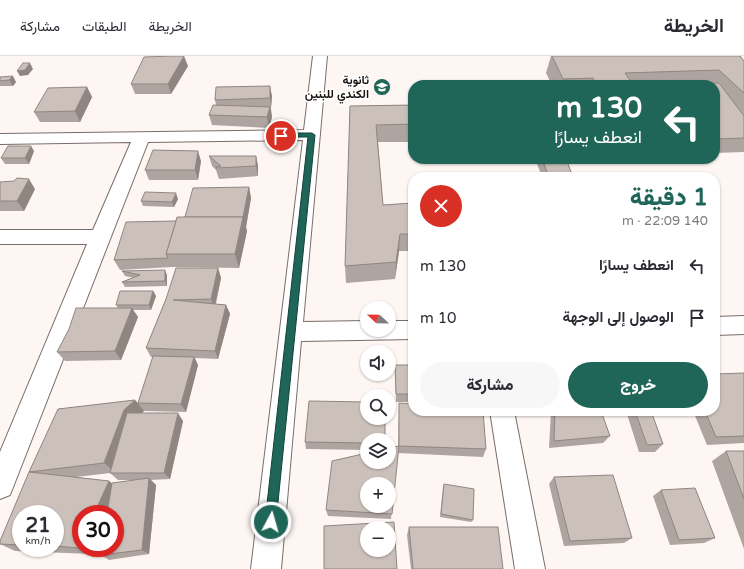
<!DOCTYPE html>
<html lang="ar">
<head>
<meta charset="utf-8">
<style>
  :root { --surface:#fff; --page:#f7f7f7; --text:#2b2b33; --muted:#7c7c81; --line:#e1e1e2; --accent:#1f6659 }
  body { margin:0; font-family:"Varela Round",Vazirmatn,sans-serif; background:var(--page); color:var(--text); direction:rtl; height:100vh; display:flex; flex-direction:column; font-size:15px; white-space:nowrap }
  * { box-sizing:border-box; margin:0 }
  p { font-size:13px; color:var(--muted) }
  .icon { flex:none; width:22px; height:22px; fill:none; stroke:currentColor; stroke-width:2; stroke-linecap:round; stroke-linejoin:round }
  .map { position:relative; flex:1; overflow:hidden; direction:ltr }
  .side { position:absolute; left:408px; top:116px; width:312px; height:244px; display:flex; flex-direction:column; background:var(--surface); border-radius:16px; box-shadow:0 1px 3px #0004; direction:rtl }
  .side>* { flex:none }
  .top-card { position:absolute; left:408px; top:24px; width:312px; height:84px; border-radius:16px; box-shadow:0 1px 3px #0004; direction:rtl; background:#1f6659; color:#fff; overflow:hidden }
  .needle { width:26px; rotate:292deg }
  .tools { position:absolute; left:360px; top:245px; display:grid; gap:8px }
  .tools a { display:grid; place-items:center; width:36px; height:36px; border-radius:50%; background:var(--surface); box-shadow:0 1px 3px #0004; font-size:20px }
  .speed { position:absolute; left:12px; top:449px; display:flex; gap:8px; font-size:20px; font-weight:700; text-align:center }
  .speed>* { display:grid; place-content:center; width:52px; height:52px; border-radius:50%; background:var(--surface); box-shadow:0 1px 3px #0004; line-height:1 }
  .speed small { font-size:10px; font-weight:400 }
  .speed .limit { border:6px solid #d22; background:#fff; color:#111 }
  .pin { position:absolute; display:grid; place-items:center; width:34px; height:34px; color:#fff; margin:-17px; border:2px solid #fff; border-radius:50%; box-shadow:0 1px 4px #0007 }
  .me { position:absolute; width:44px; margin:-22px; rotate:6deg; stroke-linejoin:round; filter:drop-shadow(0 0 3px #0008) }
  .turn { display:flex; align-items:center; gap:14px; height:84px; padding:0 12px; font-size:18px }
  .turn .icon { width:52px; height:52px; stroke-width:2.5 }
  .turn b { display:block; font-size:28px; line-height:34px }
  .round { display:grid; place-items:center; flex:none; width:42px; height:42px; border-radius:21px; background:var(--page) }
  .headline { display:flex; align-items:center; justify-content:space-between; height:68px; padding:0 12px }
  h1 { font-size:24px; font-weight:800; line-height:30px; color:var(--accent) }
  .action { display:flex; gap:8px; margin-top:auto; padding:8px 12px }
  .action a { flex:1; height:46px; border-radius:24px; background:var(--accent); color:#fff; font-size:16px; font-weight:800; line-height:46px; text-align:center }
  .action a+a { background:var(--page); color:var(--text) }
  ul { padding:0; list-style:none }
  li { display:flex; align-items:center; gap:12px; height:52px; padding:0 12px }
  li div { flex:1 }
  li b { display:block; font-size:15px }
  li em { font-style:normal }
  header { display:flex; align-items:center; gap:24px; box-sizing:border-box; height:56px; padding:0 20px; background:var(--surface); border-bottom:1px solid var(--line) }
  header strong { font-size:19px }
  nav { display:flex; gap:22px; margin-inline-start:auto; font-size:14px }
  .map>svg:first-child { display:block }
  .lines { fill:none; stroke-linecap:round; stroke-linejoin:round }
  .minor-casing { stroke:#796d69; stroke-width:2 }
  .minor { fill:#fff; fill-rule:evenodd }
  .wall { fill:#afa5a0; fill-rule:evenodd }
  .shaded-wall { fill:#8f8682 }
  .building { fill:#ccc0ba; stroke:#8f8682; fill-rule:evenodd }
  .route { fill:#1f6659; stroke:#14423a }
  .labels { text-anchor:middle; stroke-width:3; stroke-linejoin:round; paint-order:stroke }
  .far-poi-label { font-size:12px; font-weight:bold; fill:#171311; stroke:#fff; text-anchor:end }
</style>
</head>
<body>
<header>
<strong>الخريطة</strong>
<nav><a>الخريطة</a><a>الطبقات</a><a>مشاركة</a></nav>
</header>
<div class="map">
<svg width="744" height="513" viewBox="0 0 744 513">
  <rect width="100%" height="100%" fill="#fef6f3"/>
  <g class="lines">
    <g class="minor-casing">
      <g id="minor">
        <path d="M313 0H327L303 266 367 265V274H389V265H413V283L301 285 281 513H251L303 84 148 86 10 439 0 443V396L87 188H0V174H93L131 86 0 88V78L304 74Z"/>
        <path d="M744 260V278L715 279V261Z"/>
        <path d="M490 355H514L545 513H515Z"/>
      </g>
    </g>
    <use href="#minor" class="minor"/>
  </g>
  <g class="wall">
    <path d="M551 0H740L744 5V96L715 97V29H552L546 17Z"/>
    <path d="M188 10 171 38H135L131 28Z"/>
    <path d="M0 21 16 26 13 30H0Z"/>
    <path d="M87 31 92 41 80 66H40L34 56Z"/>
    <path d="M272 40 271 52 272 61 269 72 212 69 209 59 216 49 215 44Z"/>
    <path d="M413 49V86H378L383 149 413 147V195H399L395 223 346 227 345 210 350 50Z"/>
    <path d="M34 95 29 108H5L1 102Z"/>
    <path d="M209 100H256L258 110V120L219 123 216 114 212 110Z"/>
    <path d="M536 103H566L573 121H542L536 105Z"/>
    <path d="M201 105 198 124H149L145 114Z"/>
    <path d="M0 126 35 133 24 155H0Z"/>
    <path d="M249 131 251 142 246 171 247 175 239 212 172 211 120 214 114 204 176 165Z"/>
    <path d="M178 143 174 151 143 150 141 145Z"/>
    <path d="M218 212 221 222 216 248 226 249 230 258 218 303 195 302 198 309 186 356 144 355 142 357 183 365 170 423 150 424 156 429 149 498 109 504 101 499 115 458H81L92 498 15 495 0 488V485L58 353 135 344 138 347 153 301H151L146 292 166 243ZM110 417 118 424H140L112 427 109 425 76 421ZM21 458H55V492H21Z"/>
    <path d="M122 215 167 219V230L125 231 122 226 134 222 125 220Z"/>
    <path d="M153 235 156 240 151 254H133L138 261 121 304 65 305 57 296 118 252 116 249Z"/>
    <path d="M395 309H413V346H396L395 317Z"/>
    <path d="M744 317V387L707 389 693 355H715Z"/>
    <path d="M399 347 486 393 483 401 398 397 391 463 328 460 326 454 398 390Z"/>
    <path d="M551 355H601L610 380 603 387 549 392Z"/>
    <path d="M626 355H651L663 388 655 396H639Z"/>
    <path d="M367 384V394L306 393 305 386Z"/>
    <path d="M726 395H744V493L712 405Z"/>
    <path d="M554 421 632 482 624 487 564 490 549 428Z"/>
    <path d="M444 428 473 464 471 466 440 461 443 431Z"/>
    <path d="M661 434 715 482 704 487 670 489 653 440Z"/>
    <path d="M409 471 503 513H411L407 479Z"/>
  </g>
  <g class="shaded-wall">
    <path d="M184 0 188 10 171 38 168 28Z"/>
    <path d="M30 7 33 13 28 19 20 20 17 15Z"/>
    <path d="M13 20 16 26 13 30 9 24Z"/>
    <path d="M270 30 272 40 271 52 270 42Z"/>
    <path d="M87 31 92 41 80 66 75 55Z"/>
    <path d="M270 51 272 61 269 72 267 61Z"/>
    <path d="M31 90 34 95 29 108 25 102Z"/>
    <path d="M198 95 201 105 198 124 195 114Z"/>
    <path d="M256 100 258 110V120L256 110Z"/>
    <path d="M29 123 35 133 24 155 17 145Z"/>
    <path d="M249 131 251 142 246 171 247 175 239 212 235 198Z"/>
    <path d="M176 137 178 143 174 151 172 146Z"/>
    <path d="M400 178 399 195 395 223 396 206Z"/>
    <path d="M218 212 221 222 214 253 211 243Z"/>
    <path d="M165 214 167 219V230L165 225Z"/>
    <path d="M153 235 156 240 151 254 149 249Z"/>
    <path d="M226 249 230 258 218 303 215 295Z"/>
    <path d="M132 252 138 261 121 304 115 295Z"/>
    <path d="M194 301 198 309 186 356 181 348Z"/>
    <path d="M135 344 144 355 134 365 115 416 104 407 124 354Z"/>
    <path d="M178 357 183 365 170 423 164 417Z"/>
    <path d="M149 422 156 429 149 498 142 494Z"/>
    <path d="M109 425 119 434 109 458H94Z"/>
    <path d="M81 487V492H95L92 498 79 492Z"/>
  </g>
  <g class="building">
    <path d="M172 0H184L168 28H131L144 1Z"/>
    <path d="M552 0H740L744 5V37L719 14 625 17 633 29H597L593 22 563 23Z"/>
    <path d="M23 7H30L25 14 17 15Z"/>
    <path d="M13 20 9 24 0 25V21Z"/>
    <path d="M719 27 744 60V82L715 83V29H658Z"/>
    <path d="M270 30V42L215 44 216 31Z"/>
    <path d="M87 31 75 55 34 56 48 32Z"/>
    <path d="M213 49 270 51 267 61 209 59Z"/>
    <path d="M413 49V68L376 69 383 149 413 147V178H400L396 206 345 210 350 50Z"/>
    <path d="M8 90H31L25 102H1Z"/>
    <path d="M153 94 198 95 195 114H145Z"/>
    <path d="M209 100H256V110L216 112V111L221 110Z"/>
    <path d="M542 103H566L573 121H549Z"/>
    <path d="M17 122 29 123 17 145H0V126L14 125Z"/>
    <path d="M249 131 243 161H185L193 132Z"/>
    <path d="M145 136 176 137 172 146 141 145Z"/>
    <path d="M177 161H243L235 198H166Z"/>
    <path d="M176 165 166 198 168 202 114 204 126 166Z"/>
    <path d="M176 212H218L211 243 173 244 226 249 215 295 146 292 166 243Z"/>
    <path d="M165 214V225L122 226 140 219 122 215Z"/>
    <path d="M120 235H153L149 249H116Z"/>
    <path d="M76 252H132L115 295 57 296 69 273Z"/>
    <path d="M153 300 194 301 181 348 138 347Z"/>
    <path d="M395 309H413V338H396Z"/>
    <path d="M744 317V380L716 381 705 355H715V318Z"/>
    <path d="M135 344 124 354 104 407 29 416 58 353Z"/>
    <path d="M309 345 367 346V362H385V384H367V387L305 386Z"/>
    <path d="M399 347 413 348V355H483L486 393 399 390Z"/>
    <path d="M555 355H601L610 380 554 385Z"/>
    <path d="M635 355H651L663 388 647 389Z"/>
    <path d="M127 357H178L164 417H110Z"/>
    <path d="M399 390 392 458 326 454 332 405 367 397V406H389V392ZM367 428H389V450H367Z"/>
    <path d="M726 395H744V443Z"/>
    <path d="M29 416 109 425 94 458H81V487L79 492 55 490V458H21V489L0 488V485Z"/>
    <path d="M613 419 632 482 570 485 554 421Z"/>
    <path d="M149 422 142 494 101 499 102 492H115V458H107L112 427Z"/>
    <path d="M444 428 474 433 473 464 441 458Z"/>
    <path d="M695 432 715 482 679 484 661 434Z"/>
    <path d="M394 466 397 513H324V470ZM367 472H389V494H367Z"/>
    <path d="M409 471H498L503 513H413Z"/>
  </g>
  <path class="route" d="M281 77H312L315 79 276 466 275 470 271 471 266 470 265 466 308 81H278V78Z"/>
  <defs>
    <g id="school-disc" transform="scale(0.9)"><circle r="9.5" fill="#1f6659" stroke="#fff"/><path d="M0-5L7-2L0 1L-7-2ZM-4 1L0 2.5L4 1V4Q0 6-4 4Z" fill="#fff"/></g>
  </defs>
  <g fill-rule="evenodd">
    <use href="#school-disc" x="382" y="31"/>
  </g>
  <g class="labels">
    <g class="far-poi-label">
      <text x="369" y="28">ثانوية<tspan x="369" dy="14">الكندي للبنين</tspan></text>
    </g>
  </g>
</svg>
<div class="tools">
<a><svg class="needle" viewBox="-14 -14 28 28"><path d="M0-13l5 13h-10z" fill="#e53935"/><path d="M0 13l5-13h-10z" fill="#7c7c81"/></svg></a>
<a><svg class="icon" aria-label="sound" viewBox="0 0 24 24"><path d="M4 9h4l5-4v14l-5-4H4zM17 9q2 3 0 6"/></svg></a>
<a><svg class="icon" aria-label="search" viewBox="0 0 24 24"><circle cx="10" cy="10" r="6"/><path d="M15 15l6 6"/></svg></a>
<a><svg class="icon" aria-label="layers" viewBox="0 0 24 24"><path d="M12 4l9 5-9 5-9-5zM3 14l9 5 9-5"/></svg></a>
<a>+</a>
<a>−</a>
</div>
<div class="speed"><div>21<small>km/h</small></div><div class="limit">30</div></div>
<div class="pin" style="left:281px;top:80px;background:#d93025"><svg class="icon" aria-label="arrive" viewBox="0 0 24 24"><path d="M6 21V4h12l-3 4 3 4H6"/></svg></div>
<svg class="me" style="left:271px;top:466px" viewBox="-20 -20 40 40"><circle r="17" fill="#1f6659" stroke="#fff" stroke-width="3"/><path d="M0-11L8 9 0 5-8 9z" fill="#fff"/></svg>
<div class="top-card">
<div class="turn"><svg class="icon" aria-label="left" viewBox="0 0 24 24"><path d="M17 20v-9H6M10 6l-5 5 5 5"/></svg><div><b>130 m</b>انعطف يسارًا</div></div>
</div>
<section class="side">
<div class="headline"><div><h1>1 دقيقة</h1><p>140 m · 22:09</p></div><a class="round" style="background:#d93025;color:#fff"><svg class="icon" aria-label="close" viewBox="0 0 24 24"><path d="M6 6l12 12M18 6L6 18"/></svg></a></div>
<ul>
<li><svg class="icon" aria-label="left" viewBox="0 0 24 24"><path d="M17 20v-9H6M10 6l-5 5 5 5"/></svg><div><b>انعطف يسارًا</b></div><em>130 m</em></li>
<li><svg class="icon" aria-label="arrive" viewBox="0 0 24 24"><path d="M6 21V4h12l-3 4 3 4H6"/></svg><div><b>الوصول إلى الوجهة</b></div><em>10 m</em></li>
</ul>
<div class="action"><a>خروج</a><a>مشاركة</a></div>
</section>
</div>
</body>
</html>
